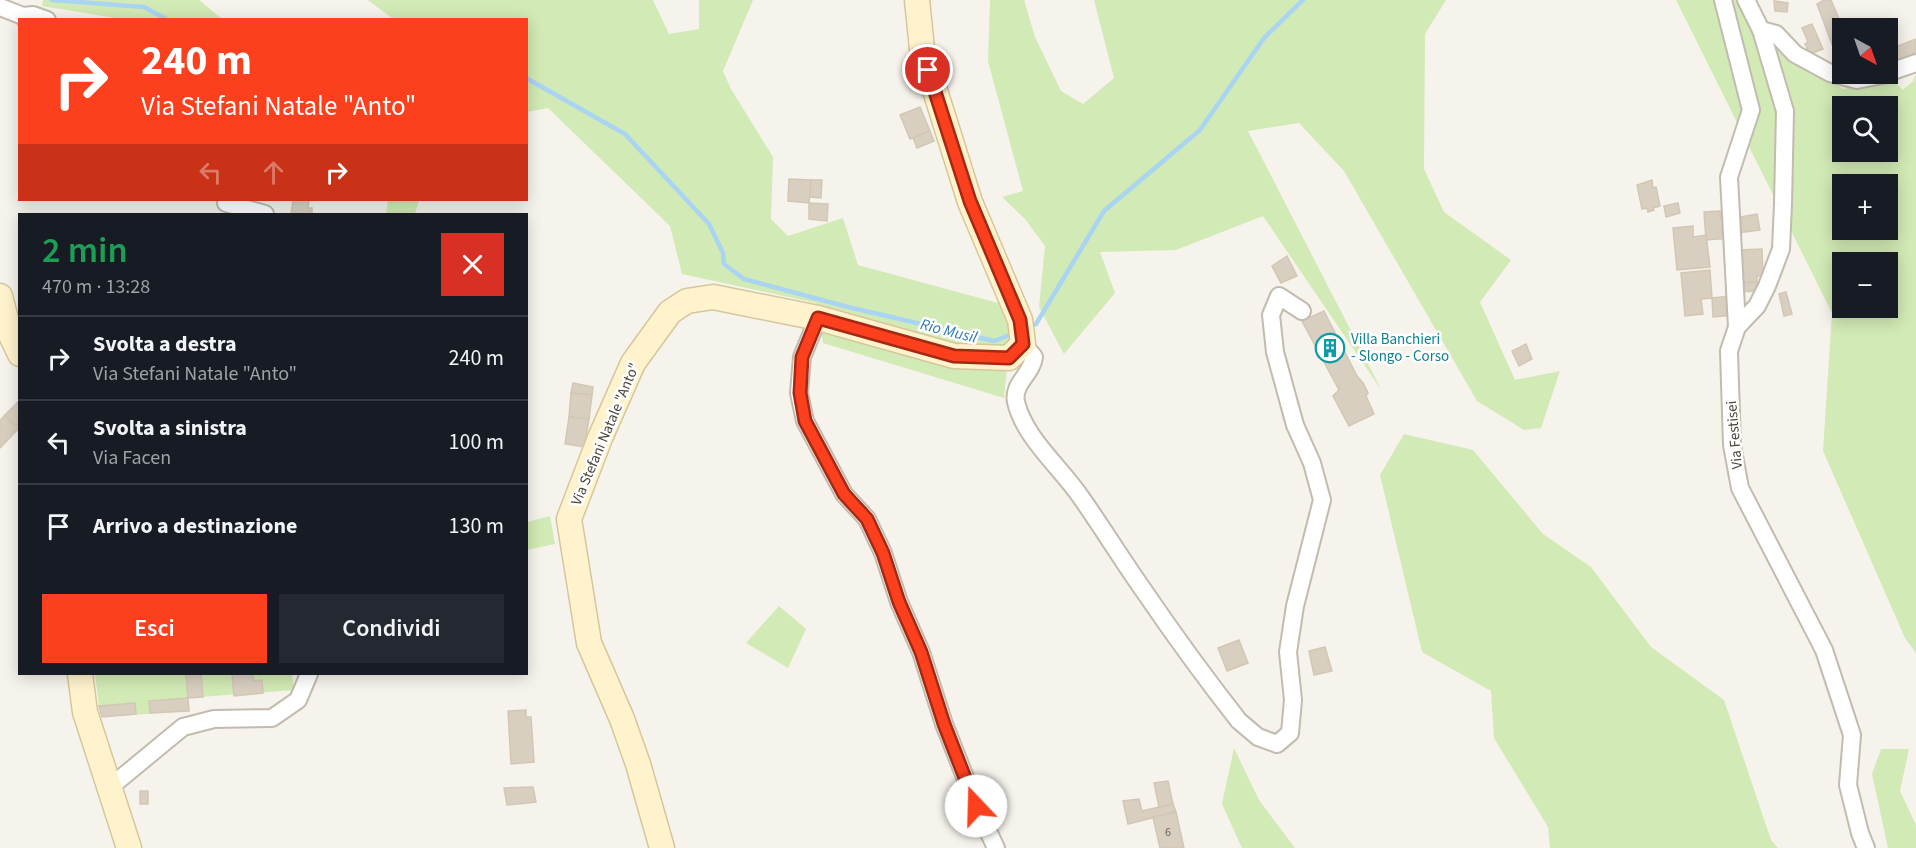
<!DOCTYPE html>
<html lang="it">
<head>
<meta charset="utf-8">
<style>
  :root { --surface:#171b24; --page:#242831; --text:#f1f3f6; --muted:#9ea1a6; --line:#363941; --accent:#fc3f1d }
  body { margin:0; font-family:"Source Sans 3",sans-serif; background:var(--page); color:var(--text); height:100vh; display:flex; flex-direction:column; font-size:22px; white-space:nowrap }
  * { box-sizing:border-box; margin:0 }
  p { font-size:20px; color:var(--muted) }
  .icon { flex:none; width:33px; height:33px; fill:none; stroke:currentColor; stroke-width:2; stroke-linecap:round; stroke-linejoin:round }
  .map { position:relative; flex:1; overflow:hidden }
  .panel { position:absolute; left:18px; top:213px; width:510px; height:462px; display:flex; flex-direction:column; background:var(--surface); border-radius:0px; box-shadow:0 3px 15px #0003 }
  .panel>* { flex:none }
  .banner { position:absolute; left:18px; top:18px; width:510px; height:183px; border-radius:0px; box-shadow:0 3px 15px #0003; background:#fc3f1d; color:#fff; overflow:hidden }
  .needle { width:39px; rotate:140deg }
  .tools { position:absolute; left:1832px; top:18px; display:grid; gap:12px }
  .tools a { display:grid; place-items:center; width:66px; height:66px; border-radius:0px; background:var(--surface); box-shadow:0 3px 15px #0003; font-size:30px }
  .pin { position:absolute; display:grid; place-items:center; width:51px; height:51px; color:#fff; margin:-26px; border:3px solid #fff; border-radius:50%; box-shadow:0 2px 6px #0007 }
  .me { position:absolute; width:66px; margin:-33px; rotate:339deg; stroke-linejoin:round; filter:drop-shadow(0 0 4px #0008) }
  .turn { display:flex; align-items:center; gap:21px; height:126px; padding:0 24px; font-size:27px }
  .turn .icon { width:78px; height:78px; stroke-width:2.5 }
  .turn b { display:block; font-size:42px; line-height:51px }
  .lanes { display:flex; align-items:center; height:57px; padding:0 24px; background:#0003; justify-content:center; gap:30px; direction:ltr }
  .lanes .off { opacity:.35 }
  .round { display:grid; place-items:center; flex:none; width:63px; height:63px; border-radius:0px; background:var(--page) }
  .head { display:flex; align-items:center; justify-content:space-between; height:102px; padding:0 24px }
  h1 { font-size:36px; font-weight:600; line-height:45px; color:#1e9e55 }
  .button { display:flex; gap:12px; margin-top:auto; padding:12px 24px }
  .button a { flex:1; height:69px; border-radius:0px; background:var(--accent); color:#fff; font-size:24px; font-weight:600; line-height:69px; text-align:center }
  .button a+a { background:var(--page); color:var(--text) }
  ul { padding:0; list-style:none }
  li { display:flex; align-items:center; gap:18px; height:84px; padding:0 24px; border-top:2px solid var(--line) }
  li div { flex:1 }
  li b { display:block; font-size:22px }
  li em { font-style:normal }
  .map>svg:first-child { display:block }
  .green { fill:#d2eab5; fill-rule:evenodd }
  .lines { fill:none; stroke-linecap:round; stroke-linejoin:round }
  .stream { stroke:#a9d4f2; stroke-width:4.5 }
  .building { fill:#d8cfc1; stroke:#d3c7b4; stroke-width:1.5 }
  .street-casing { stroke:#c2bbae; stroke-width:20 }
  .secondary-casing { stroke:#d6c79b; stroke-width:27 }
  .street { stroke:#fff; stroke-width:16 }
  .secondary { stroke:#fff3cd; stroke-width:24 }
  .route-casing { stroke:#a42913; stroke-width:15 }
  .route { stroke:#fc3f1d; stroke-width:10 }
  .labels { text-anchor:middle; stroke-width:5; stroke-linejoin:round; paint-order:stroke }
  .number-label { font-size:12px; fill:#6e675b }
  .culture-label { font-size:15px; fill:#0d838f; stroke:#fff; text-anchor:start }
  .street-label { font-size:15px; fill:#4b4439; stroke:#fff }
  .water-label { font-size:16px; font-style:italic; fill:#2e7ab2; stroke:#fff }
</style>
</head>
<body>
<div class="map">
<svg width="1916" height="848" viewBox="0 0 1916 848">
  <rect width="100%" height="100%" fill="#f6f3ec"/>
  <g class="green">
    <path d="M43 0H199L222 19H121L42 6Z"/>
    <path d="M368 0H653L669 34 699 29V0H753L723 71 731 89 773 157 771 219 788 236 843 218 858 265 998 303 1011 331 1004 398 823 343 816 303 682 274 670 226 548 108 527 112 526 20 393 19Z"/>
    <path d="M990 0H1024L1035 37 1061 91 1083 104 1114 78 1094 0H1446L1425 34 1424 169 1444 212 1511 260 1480 302 1515 380 1560 371 1541 428 1524 430 1477 401 1344 171 1299 123 1248 131 1382 391 1263 216 1176 250 1100 252 1115 293 1064 354 1039 307 1045 246 1025 219 1002 197 1023 191 988 61Z"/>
    <path d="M1676 0H1739L1753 33 1843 89 1892 79 1903 90 1913 81 1916 74V653L1905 638 1823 451 1832 313ZM1842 106H1887V152H1842ZM1842 184H1887V230H1842ZM1842 262H1887V308H1842Z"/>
    <path d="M388 200H419L415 214H386Z"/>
    <path d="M1404 434 1473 450 1543 534 1591 567 1651 647 1724 700 1771 840 1778 848H1550L1548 827 1494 738 1491 691 1422 652 1380 475Z"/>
    <path d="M550 516 555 544 527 550V522Z"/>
    <path d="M779 606 806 629 788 668 746 643Z"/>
    <path d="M95 674H292L294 690 188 698 189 711 102 717 99 706Z"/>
    <path d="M1234 748 1259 800 1295 848H1242L1222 804Z"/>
    <path d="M1881 749H1909L1900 791 1916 825V848H1888L1872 774Z"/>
  </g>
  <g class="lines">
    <g class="stream">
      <path d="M52 0 144 7 168 20"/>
      <path d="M526 78 625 134 709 224 723 253 724 264 744 279 848 307 994 341 1015 333"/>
      <path d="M1028 327 1036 324 1104 211 1200 130 1264 38 1303 0"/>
    </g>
  </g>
  <g class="building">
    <path d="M1824 0H1831L1843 28 1852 25 1854 28H1842L1841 58 1833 47 1817 4Z"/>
    <path d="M1774 1 1788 3 1787 12 1775 11Z"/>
    <path d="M1812 24 1823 49 1810 54 1805 44 1808 42 1802 28Z"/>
    <path d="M1916 39V52L1914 53 1916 57 1887 68V50Z"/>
    <path d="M920 107 930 131 910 139 900 115Z"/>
    <path d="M930 131 934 141 917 148 913 138Z"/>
    <path d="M789 179 811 180 809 203 788 201Z"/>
    <path d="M811 180H822L821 198 810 197Z"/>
    <path d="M1652 180 1653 188 1656 187 1660 206 1653 208 1654 210 1648 212 1647 208 1642 209 1637 185Z"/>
    <path d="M293 200H309L308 208H312V214H291Z"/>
    <path d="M809 203 828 204 827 221 809 219Z"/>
    <path d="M1678 203 1680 213 1666 217 1664 206Z"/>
    <path d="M1720 211 1721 219H1728L1731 238 1706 240 1704 212Z"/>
    <path d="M1757 214 1760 230 1737 233 1734 218Z"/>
    <path d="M1693 226V237L1706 235 1710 267 1677 270 1673 228Z"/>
    <path d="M1762 249 1763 276H1757V282L1739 283 1738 250Z"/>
    <path d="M1287 256 1297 276 1281 283 1272 266Z"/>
    <path d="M1710 270 1712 298 1701 299 1703 314 1685 316 1681 273Z"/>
    <path d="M1757 282V291L1740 292 1739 283Z"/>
    <path d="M1786 292 1792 314 1784 316 1779 294Z"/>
    <path d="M1731 296 1734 315 1713 317 1712 298Z"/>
    <path d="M1324 311 1357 376 1363 383 1368 393 1366 396 1374 414 1349 426 1333 396 1339 390 1302 321Z"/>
    <path d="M1526 344 1532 359 1519 366 1512 351Z"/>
    <path d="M573 383 593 387 592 395 571 393Z"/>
    <path d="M571 393 592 395 589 419 569 417Z"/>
    <path d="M20 400V424L14 425 5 415Z"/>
    <path d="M5 415 14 425 17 424 20 427 0 448V421Z"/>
    <path d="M569 417 589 419 584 447 565 444Z"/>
    <path d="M1239 640 1248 663 1227 671 1218 648Z"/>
    <path d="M1325 647 1332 671 1314 675 1309 651Z"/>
    <path d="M186 674H201L203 697 188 698Z"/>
    <path d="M232 674H253L254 681 262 680 263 693 234 696Z"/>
    <path d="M188 698 189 711 150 713 149 701Z"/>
    <path d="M135 703 136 714 102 717 99 706Z"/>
    <path d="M526 710V717H531L534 762 511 764 508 711Z"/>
    <path d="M1168 781 1173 804 1159 807 1154 783Z"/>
    <path d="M533 787 536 802 507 805 504 788Z"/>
    <rect x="140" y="791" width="8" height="13"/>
    <path d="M1139 799 1142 811 1173 804 1176 812 1128 824 1123 801Z"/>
    <path d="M1176 812 1184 848H1160L1153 817Z"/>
  </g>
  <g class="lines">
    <g class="street-casing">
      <g id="street">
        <path d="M1723 0 1751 110 1729 177 1737 327"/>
        <path d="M1746 0 1761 30 1785 111 1783 204 1781 249 1767 286 1757 306 1737 327 1729 351 1732 445 1740 488 1824 650 1852 735 1848 785 1860 833 1866 848"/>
        <path d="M0 7 23 16 26 20"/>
        <path d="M23 16 33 15 47 20"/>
        <path d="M1761 30 1776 34 1795 54 1830 73 1857 80 1887 74"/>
        <path d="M1887 73 1916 63"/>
        <path d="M226 203 265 214"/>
        <path d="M818 318 802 357 799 393 805 421 844 494 867 519 883 553 899 602 921 652 944 724 976 805 996 848"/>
        <path d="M1023 344 1034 357C1032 374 1012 384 1016 402 1024 437 1060 467 1080 496 1102 527 1122 560 1144 591 1174 635 1206 679 1239 721L1258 737 1277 744 1290 733 1293 700 1288 652 1295 606 1322 500 1312 463 1295 425 1275 352 1271 315 1279 296 1302 311"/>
        <path d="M109 788 183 727 214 719 272 718 298 700 309 674"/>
      </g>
    </g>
    <g class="secondary-casing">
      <g id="secondary">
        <path d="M0 296 9 331 20 354"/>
        <path d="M80 674 85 712 129 848"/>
        <path d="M662 848 638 764 622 719 589 643 569 519 600 438 633 363 670 312 687 301 713 297 818 318 954 356 1009 358 1023 344 1020 320 970 202 922 49 917 0"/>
      </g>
    </g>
    <use href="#street" class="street"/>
    <use href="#secondary" class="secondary"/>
  </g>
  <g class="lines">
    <g class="route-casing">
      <path id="route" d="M928 70 970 201 1020 320 1023 344 1009 358 954 356 818 318 802 357 800 393 805 421 844 494 867 519 883 553 899 602 921 652 944 724 976 806"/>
    </g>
    <use href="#route" class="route"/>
  </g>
  <defs>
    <g id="building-ring" transform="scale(1.5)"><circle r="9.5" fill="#fff" stroke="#0f9aa8" stroke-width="1.5"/><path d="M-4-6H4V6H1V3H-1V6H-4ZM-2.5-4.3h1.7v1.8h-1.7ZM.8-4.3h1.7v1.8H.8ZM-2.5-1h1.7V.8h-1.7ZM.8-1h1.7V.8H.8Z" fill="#0f9aa8"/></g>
  </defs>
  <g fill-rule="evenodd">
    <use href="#building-ring" x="1330" y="348"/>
  </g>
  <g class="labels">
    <g class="number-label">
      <text x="1168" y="836">6</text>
    </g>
    <g class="culture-label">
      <text x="1351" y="344">Villa Banchieri<tspan x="1351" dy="17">- Slongo - Corso</tspan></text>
    </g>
    <g class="street-label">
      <text transform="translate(605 434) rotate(-67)" y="5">Via Stefani Natale "Anto"</text>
      <text transform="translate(1734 435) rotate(-95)" y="5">Via Festisei</text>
    </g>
    <g class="water-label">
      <text transform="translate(949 330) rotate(14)" y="6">Rio Musil</text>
    </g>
  </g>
</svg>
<div class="tools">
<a><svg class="needle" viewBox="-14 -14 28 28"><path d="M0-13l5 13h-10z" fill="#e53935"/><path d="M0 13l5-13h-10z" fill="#9ea1a6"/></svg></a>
<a><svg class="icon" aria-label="search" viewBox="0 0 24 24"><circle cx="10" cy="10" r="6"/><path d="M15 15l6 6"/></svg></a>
<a>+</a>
<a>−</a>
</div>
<div class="pin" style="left:928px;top:70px;background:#d93025"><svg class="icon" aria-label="arrive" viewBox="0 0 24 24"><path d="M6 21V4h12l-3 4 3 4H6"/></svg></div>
<svg class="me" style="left:976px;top:806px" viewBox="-20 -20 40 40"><circle r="19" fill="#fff"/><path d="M0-13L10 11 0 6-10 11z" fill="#fc3f1d"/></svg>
<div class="banner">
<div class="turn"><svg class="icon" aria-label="right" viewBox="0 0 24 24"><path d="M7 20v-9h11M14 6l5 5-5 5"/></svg><div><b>240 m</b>Via Stefani Natale &quot;Anto&quot;</div></div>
<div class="lanes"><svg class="icon off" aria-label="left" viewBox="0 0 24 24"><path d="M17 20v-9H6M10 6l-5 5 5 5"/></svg><svg class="icon off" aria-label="ahead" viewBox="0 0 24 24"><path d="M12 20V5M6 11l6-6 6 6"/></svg><svg class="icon" aria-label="right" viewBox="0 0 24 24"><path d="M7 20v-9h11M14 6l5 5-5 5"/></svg></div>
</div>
<section class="panel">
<div class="head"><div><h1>2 min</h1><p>470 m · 13:28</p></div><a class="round" style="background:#d93025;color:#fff"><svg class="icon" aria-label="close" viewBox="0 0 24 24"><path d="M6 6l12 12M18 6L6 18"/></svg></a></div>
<ul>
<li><svg class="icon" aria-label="right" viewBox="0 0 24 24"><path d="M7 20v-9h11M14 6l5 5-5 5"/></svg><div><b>Svolta a destra</b><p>Via Stefani Natale &quot;Anto&quot;</p></div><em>240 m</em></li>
<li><svg class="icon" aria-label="left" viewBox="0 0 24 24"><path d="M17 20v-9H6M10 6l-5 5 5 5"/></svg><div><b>Svolta a sinistra</b><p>Via Facen</p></div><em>100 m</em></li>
<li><svg class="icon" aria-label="arrive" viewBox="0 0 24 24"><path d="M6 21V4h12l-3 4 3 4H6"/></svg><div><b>Arrivo a destinazione</b></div><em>130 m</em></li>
</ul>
<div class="button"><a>Esci</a><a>Condividi</a></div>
</section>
</div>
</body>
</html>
